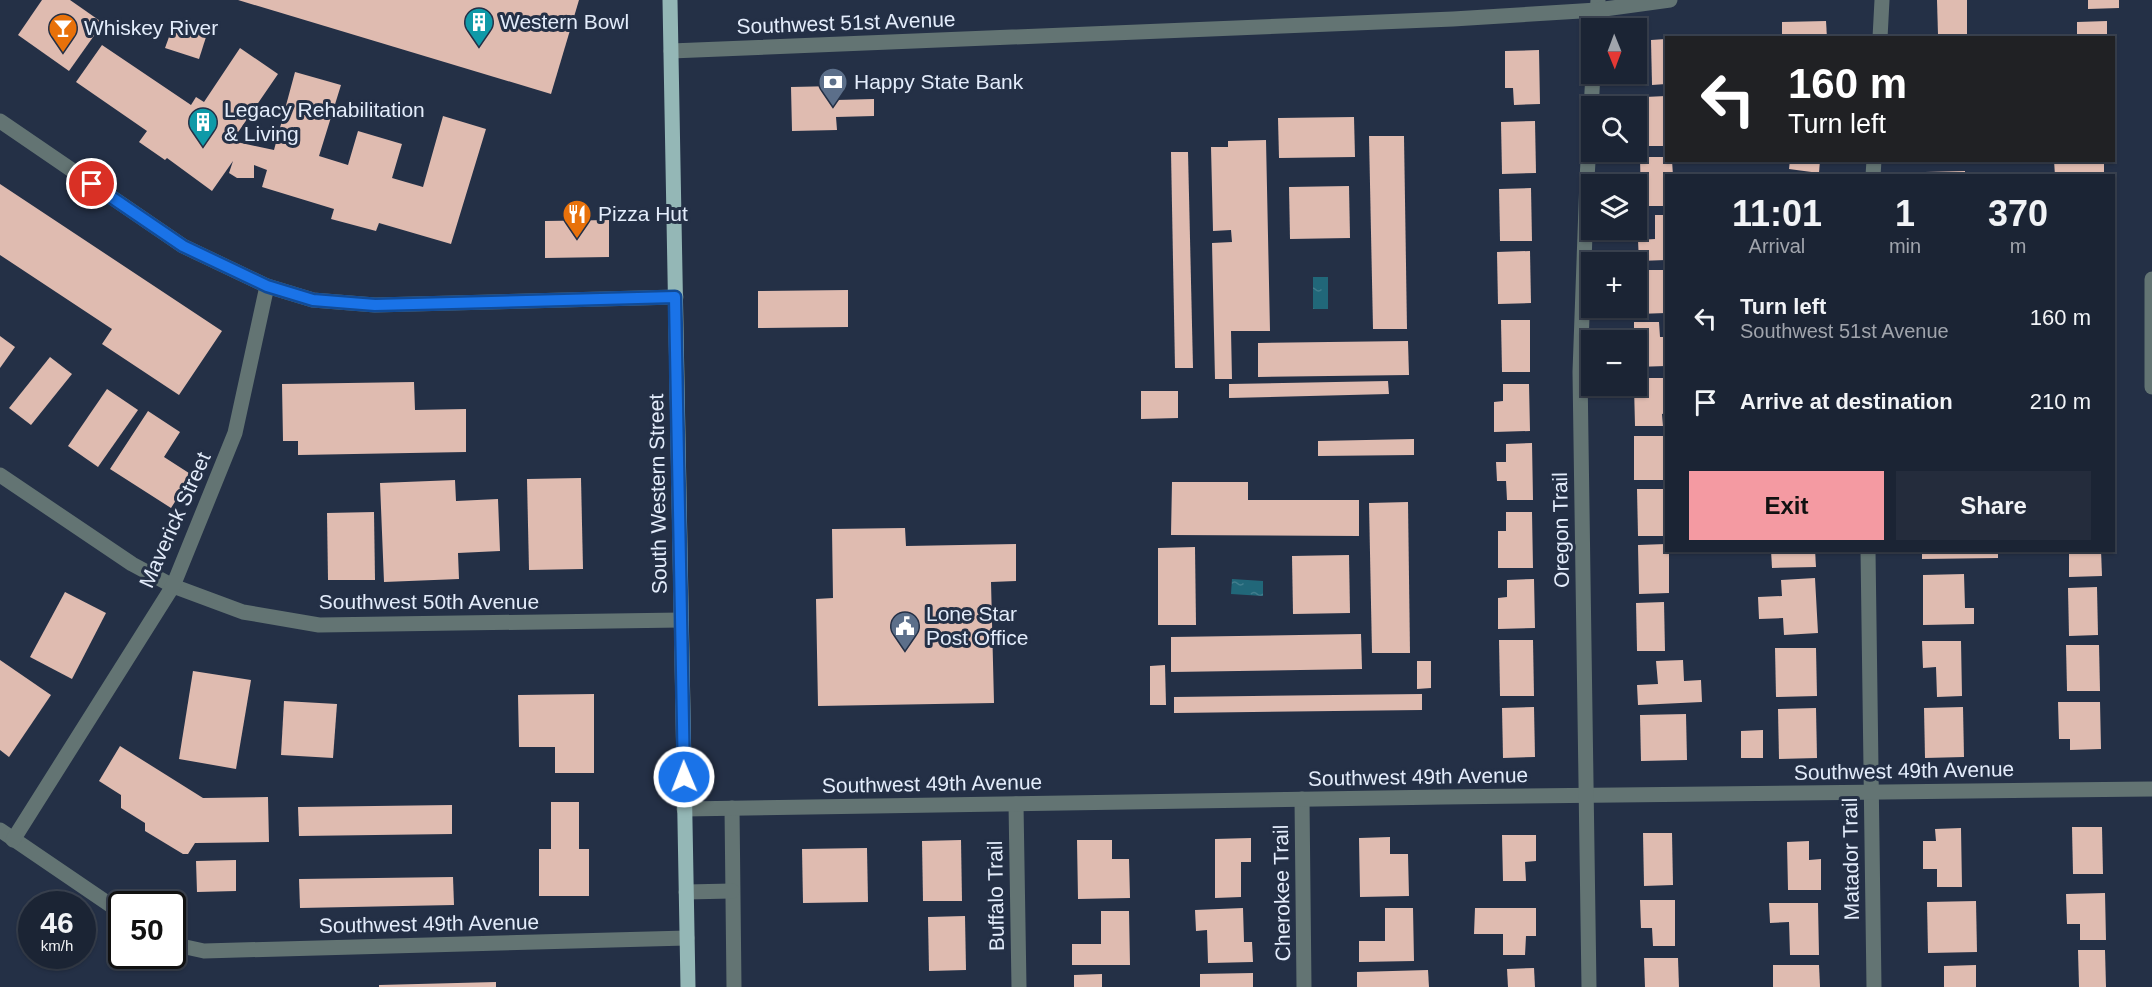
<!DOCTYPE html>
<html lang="en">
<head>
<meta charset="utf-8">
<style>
  :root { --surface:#1b2434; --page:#242c3c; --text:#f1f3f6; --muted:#a0a4ac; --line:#39414f; --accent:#f49aa2 }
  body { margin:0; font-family:Arial,sans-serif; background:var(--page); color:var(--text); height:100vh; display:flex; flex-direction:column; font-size:22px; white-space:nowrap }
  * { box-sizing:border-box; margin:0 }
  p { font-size:20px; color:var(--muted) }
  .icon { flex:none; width:33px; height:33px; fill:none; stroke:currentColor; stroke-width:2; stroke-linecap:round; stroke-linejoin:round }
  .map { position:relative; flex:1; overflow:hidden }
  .drawer { position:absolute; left:1665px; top:174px; width:450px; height:378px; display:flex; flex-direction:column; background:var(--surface); border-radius:0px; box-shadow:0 2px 4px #0004,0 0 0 2px var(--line) }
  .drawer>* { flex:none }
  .top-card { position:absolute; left:1665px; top:36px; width:450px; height:126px; border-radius:0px; box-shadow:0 2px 4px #0004,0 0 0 2px var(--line); background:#202124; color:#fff; overflow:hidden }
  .needle { width:39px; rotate:179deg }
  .controls { position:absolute; left:1581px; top:18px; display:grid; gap:12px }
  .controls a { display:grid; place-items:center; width:66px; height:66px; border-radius:0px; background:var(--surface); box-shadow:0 2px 4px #0004,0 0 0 2px var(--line); font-size:30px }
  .speed { position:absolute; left:18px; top:891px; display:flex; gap:12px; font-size:30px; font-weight:700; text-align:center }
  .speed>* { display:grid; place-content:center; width:78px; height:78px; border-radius:50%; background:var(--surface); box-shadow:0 2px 4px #0004,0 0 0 2px var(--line); line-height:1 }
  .speed small { font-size:15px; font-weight:400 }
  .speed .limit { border:3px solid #111; border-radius:9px; background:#fff; color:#111 }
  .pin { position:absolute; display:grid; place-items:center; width:51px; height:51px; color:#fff; margin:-26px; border:3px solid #fff; border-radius:50%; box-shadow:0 2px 6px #0007 }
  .me { position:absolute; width:66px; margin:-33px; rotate:359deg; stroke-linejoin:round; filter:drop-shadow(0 0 4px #0008) }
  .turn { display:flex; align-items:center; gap:21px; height:126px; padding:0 24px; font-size:27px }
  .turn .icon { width:78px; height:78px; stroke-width:2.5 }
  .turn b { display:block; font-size:42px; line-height:51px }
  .eta { display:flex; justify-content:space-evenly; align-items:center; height:102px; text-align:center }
  .eta b { font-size:36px; font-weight:700; line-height:42px }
  .cta { display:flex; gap:12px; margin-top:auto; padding:12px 24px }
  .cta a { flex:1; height:69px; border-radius:0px; background:var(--accent); color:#111; font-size:24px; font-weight:700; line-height:69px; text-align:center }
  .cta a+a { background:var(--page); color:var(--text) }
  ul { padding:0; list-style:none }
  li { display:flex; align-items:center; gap:18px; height:84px; padding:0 24px }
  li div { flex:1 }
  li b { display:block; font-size:22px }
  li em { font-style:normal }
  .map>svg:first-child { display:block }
  .water { fill:url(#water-ripples) }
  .building { fill:#dfbbb0 }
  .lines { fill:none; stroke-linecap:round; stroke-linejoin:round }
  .minor { stroke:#637473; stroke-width:15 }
  .major { stroke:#94b7b6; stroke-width:15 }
  .route-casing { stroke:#114b97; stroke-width:15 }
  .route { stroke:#1a73e8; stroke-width:10 }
  .labels { text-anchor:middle; stroke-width:6; stroke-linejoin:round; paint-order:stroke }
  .poi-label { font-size:21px; fill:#e3ecfb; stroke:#243046; text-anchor:start }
  .street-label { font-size:21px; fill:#e3ecfb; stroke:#243046 }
</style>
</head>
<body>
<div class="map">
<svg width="2152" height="987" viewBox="0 0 2152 987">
  <defs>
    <pattern id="water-ripples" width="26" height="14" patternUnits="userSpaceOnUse" patternTransform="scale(1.5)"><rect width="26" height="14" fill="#216779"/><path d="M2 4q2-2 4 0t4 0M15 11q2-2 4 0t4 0" fill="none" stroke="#417d8d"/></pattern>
  </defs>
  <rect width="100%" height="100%" fill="#243046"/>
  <g class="water">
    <rect x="1313" y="277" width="15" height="32"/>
    <path d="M1232 579 1263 581V596L1231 594Z"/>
  </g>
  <g class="building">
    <path d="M42 0H70L103 23 69 71 18 35Z"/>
    <path d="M238 0H579L551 94Z"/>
    <path d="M1937 0H1967V34L1938 35Z"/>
    <path d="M2088 0H2119V8L2088 9Z"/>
    <path d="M1826 21 1827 38H1782V22Z"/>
    <path d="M2107 21V38H2077V22Z"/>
    <path d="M173 26 206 37 199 59 165 48Z"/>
    <path d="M1666 39V84L1652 85 1651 40Z"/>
    <path d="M102 45 191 105 196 97 204 102 240 48 278 74 232 141 274 150 295 72 341 85 319 156 348 165 358 131 402 144 392 178 423 187 443 116 486 129 451 244 379 223 376 231 331 219 334 209 262 187 267 170 254 165V178H237L229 173 233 161 212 191 167 158 165 160 139 142 147 131 76 82Z"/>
    <path d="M1539 50 1540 104 1514 105 1513 88H1505V51Z"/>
    <path d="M836 86V100L874 99V116L836 117 837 130 792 131 791 87Z"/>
    <path d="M1666 96V146H1646L1645 97Z"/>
    <path d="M1354 117 1355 157 1279 158 1278 118Z"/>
    <path d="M1535 121 1536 173 1502 174 1501 122Z"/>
    <path d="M1369 136H1404L1407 329H1373Z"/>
    <path d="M1266 140 1270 331H1231L1232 379H1215L1212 243 1232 242 1231 230 1213 231 1211 147H1228V141Z"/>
    <path d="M1171 152H1188L1193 368H1175Z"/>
    <path d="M1640 157H1666V160H1672L1673 176H1666V206H1641Z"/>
    <path d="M1790 160H1820L1819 173 1789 169Z"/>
    <path d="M2054 160H2104V176H2055Z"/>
    <path d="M1965 171V176H1926L1925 172Z"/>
    <path d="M0 184 222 331 179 395 102 344 112 329 0 255Z"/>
    <path d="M1349 186 1350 238 1290 239 1289 187Z"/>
    <path d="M1531 188 1532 241H1500L1499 189Z"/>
    <path d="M1655 215H1666V260L1639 261 1638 240 1655 239Z"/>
    <path d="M609 220V257L545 258V221Z"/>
    <path d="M1530 251 1531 303 1498 304 1497 252Z"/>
    <path d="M1637 270H1666V313L1638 314Z"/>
    <path d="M848 290V327L758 328V291Z"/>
    <path d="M1501 320H1530V372H1502Z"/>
    <path d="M1634 322H1659L1660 337H1666V366L1636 367V340H1634Z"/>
    <path d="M0 336 15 347 0 368Z"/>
    <path d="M1408 341 1409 375 1258 377V343Z"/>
    <path d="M50 357 72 374 31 425 9 408Z"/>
    <path d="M1636 378H1666V413L1662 414 1663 426H1635L1634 386H1636Z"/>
    <path d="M1388 381 1389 394 1229 398V384Z"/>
    <path d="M414 382 415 410 466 409V452L298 455V441H283L282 384Z"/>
    <path d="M1503 384H1529L1530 431 1494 432V402L1503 401Z"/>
    <path d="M107 389 138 410 98 467 68 446Z"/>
    <path d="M1141 391H1178V418L1141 419Z"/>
    <path d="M148 411 180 432 164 457 192 475 171 508 110 469Z"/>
    <rect x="1634" y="436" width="32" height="44"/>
    <path d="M1414 439V455L1318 456V441Z"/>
    <path d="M1532 443 1533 500H1507L1506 481H1497L1496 462H1506V444Z"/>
    <path d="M581 478 583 569 529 570 527 479Z"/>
    <path d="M455 480 456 501 498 499 500 551 458 553 459 579 384 582 380 483Z"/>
    <path d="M1172 482H1248V500H1359V536L1171 535Z"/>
    <path d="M1637 489H1666V536H1638Z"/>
    <path d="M1408 502 1410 653H1372L1369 503Z"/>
    <path d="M374 512 375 580H328L327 513Z"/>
    <path d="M1506 512H1532L1533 568H1498V531H1506Z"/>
    <path d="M905 528 906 546 1016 544V581L991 582 994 703 818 706 816 599 833 598 832 529Z"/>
    <path d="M1666 544V550H1669V593L1639 594 1638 545Z"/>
    <path d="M1195 547 1196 625H1158V548Z"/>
    <path d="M1771 550H1815L1816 567 1772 568Z"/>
    <path d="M1922 550H1998V558L1922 559Z"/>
    <path d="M2069 550H2101L2102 576 2069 577Z"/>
    <path d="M1349 555 1350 613 1293 614 1292 556Z"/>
    <path d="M1964 574 1965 608H1974V624L1923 625V575Z"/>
    <path d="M1815 578 1818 633 1784 635 1783 618 1759 619 1758 597 1782 596 1781 580Z"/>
    <path d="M1534 579 1535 628 1498 629V598L1507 597V580Z"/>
    <path d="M2097 587 2098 635 2069 636 2068 588Z"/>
    <path d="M65 592 106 613 72 679 30 657Z"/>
    <path d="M1664 602 1665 651H1637L1636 603Z"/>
    <path d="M1361 634 1362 669 1171 672V637Z"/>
    <path d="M1499 640H1533L1534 696H1500Z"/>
    <path d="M1922 641H1961L1962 696 1937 697 1936 667 1923 668Z"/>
    <path d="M2066 645H2099L2100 691H2067Z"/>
    <path d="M1775 648H1816L1817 696 1776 697Z"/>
    <path d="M0 660 51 695 9 757 0 750Z"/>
    <path d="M1683 660 1684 681 1701 680 1702 702 1638 705 1637 685 1658 684 1656 661Z"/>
    <path d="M1417 661H1431V688L1417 689Z"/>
    <path d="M1165 665 1166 705H1150V666Z"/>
    <path d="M193 671 251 680 236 769 179 759Z"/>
    <path d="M594 694V773H555V747H519L518 695Z"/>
    <path d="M1422 694V710L1174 713V697Z"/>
    <path d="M284 701 337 704 333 758 281 755Z"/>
    <path d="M2058 702H2100L2101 749 2070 750V739H2059Z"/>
    <path d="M1534 707 1535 757 1503 758 1502 708Z"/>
    <path d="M1963 707 1964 757 1925 758 1924 708Z"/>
    <path d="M1816 708 1817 758 1779 759 1778 709Z"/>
    <path d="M1686 714 1687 760 1641 761 1640 715Z"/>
    <path d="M1763 730V758H1741V731Z"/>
    <path d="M120 746 203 798 268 797 269 842 195 843 188 854H183L145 831V823L121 808V795L99 781Z"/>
    <path d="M551 802H579V849H589V896H539V849H551Z"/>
    <path d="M452 805V834L299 836 298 807Z"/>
    <path d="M2072 827H2102L2103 874H2073Z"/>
    <path d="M1961 828 1962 887H1937V869H1923V841H1936L1935 829Z"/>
    <path d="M1643 833H1672L1673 885 1644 886Z"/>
    <path d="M1502 835H1536V861L1525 862 1526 881H1503Z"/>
    <path d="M1390 837V854H1408L1409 896 1360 897 1359 838Z"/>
    <path d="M1251 838V862H1241V897L1215 898V839Z"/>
    <path d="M961 840 962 901H923L922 841Z"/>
    <path d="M1077 840H1112V859H1129L1130 898 1078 899Z"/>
    <path d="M1809 841V860L1821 859V890H1788L1787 842Z"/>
    <path d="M867 848 868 902 803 903 802 849Z"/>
    <path d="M236 860V891L197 892 196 861Z"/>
    <path d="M453 877 454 905 300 908 299 879Z"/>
    <path d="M2105 893 2106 940H2080V924H2067L2066 894Z"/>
    <path d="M1640 900H1675V946H1653L1652 928H1641Z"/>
    <path d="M1976 901 1977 952 1928 953 1927 902Z"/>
    <path d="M1769 903H1818L1819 955H1790L1789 922 1770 923Z"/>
    <path d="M1243 908 1244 942H1252L1253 962 1208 963 1207 930 1196 931 1195 910Z"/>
    <path d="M1385 908H1413L1414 961 1359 962V941H1385Z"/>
    <path d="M1475 908H1536V936H1526L1525 955H1503V934H1474Z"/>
    <path d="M1101 911H1129L1130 965H1072V944H1101Z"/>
    <path d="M965 916 966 970 929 971 928 917Z"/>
    <path d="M2078 950H2105L2106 987H2079Z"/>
    <path d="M1644 958H1678L1679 987H1645Z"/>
    <path d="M1773 965H1819L1820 987H1773Z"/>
    <path d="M1976 965V987H1944V966Z"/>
    <path d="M1534 968 1535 987H1508L1507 969Z"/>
    <path d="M1428 970 1429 987H1357V972Z"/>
    <path d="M1253 973V987H1200V974Z"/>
    <path d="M1102 974V987H1074V975Z"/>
    <path d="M496 982V987H379V985Z"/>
  </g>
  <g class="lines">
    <g class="minor">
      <path d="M1596 28 1598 0"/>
      <path d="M1880 38 1882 0"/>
      <path d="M671 51 1453 19 1597 10 1670 0"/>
      <path d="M0 121 183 246 267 286 313 300 375 305 676 297"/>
      <path d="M1873 176 1874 160"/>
      <path d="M2152 279V387"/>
      <path d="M0 475 132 564 173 586 243 612 319 625 681 620"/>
      <path d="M1868 550 1874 987"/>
      <path d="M1302 799 1304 987"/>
      <path d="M1016 804 1019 987"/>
      <path d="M732 808 734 987"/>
      <path d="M684 809 1443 797 2152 789"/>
      <path d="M0 830 122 913"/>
      <path d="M13 840 173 586 235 433 267 286"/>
      <path d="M686 892 732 891"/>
      <path d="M172 944 204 951 687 938"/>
      <path d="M1589 987 1580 372 1587 179 1593 74"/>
    </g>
    <path class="major" d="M670 0 688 987"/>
  </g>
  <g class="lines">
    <g class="route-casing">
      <path id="route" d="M92 184 183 246 267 286 313 300 375 305 675 297 684 777"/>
    </g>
    <use href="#route" class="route"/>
  </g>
  <defs>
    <g id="building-pin" transform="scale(1.5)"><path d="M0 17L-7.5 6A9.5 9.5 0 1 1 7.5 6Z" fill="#0f9aa8" stroke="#243046"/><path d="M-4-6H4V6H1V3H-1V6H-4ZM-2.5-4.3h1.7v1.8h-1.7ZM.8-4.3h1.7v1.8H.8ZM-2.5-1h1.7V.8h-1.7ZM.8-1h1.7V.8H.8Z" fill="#fff"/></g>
    <g id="bar-pin" transform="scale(1.5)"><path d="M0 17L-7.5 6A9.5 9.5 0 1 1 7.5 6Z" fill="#e8710a" stroke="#243046"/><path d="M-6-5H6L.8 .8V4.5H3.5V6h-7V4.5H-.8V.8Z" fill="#fff"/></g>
    <g id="bank-pin" transform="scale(1.5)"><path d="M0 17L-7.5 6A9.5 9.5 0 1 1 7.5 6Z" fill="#5c6f8a" stroke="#243046"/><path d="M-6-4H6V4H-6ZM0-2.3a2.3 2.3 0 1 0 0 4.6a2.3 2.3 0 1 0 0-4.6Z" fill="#fff"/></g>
    <g id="restaurant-pin" transform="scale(1.5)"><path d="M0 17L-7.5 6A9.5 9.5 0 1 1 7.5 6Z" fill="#e8710a" stroke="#243046"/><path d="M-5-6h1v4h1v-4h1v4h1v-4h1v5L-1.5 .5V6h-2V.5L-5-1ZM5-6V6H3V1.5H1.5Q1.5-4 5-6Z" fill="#fff"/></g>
    <g id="civic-pin" transform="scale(1.5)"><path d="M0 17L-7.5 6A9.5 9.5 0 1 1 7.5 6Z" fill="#5c6f8a" stroke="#243046"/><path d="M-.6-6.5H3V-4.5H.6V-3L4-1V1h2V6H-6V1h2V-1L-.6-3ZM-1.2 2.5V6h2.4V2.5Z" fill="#fff"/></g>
  </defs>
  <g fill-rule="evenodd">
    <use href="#building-pin" x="479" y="22"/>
    <use href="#bar-pin" x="63" y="28"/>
    <use href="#bank-pin" x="833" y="82"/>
    <use href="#building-pin" x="203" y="122"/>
    <use href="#restaurant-pin" x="577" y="214"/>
    <use href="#civic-pin" x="905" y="626"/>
  </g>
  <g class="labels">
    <g class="poi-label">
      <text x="500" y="29">Western Bowl</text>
      <text x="84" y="35">Whiskey River</text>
      <text x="854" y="89">Happy State Bank</text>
      <text x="224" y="117">Legacy Rehabilitation<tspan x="224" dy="24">&amp; Living</tspan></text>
      <text x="598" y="221">Pizza Hut</text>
      <text x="926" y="621">Lone Star<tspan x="926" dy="24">Post Office</tspan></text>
    </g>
    <g class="street-label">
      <text transform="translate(846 23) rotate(-2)" y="7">Southwest 51st Avenue</text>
      <text transform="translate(658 494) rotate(-91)" y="7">South Western Street</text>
      <text transform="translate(175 520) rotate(-66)" y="7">Maverick Street</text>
      <text transform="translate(1561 530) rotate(-91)" y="7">Oregon Trail</text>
      <text x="429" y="609">Southwest 50th Avenue</text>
      <text transform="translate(1904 771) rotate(-1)" y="7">Southwest 49th Avenue</text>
      <text transform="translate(1418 777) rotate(-1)" y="7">Southwest 49th Avenue</text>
      <text transform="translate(932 784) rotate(-1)" y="7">Southwest 49th Avenue</text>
      <text transform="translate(1851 859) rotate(-91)" y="7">Matador Trail</text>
      <text transform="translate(1282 893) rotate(-91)" y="7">Cherokee Trail</text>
      <text transform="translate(996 896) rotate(-91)" y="7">Buffalo Trail</text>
      <text transform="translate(429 924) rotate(-1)" y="7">Southwest 49th Avenue</text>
    </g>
  </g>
</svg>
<div class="controls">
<a><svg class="needle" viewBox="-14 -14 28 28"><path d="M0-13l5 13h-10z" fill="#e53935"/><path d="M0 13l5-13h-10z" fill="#a0a4ac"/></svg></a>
<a><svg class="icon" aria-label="search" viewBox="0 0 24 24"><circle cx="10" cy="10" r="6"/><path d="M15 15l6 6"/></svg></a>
<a><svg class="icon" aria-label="layers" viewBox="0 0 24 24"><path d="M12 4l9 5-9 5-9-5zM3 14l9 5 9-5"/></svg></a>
<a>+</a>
<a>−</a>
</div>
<div class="speed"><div>46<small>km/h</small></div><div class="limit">50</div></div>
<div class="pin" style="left:92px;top:184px;background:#d93025"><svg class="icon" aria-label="arrive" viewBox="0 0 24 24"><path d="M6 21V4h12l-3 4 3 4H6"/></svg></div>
<svg class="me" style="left:684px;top:777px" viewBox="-20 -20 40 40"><circle r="17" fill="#1a73e8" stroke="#fff" stroke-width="3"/><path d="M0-11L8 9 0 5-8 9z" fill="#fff"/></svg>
<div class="top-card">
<div class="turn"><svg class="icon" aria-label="left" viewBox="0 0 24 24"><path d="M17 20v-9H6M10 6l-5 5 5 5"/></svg><div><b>160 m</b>Turn left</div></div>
</div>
<section class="drawer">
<div class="eta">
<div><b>11:01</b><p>Arrival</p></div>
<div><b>1</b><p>min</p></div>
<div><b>370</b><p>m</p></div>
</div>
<ul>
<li><svg class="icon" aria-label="left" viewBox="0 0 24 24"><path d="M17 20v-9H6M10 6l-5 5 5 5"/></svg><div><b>Turn left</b><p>Southwest 51st Avenue</p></div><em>160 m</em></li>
<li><svg class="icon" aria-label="arrive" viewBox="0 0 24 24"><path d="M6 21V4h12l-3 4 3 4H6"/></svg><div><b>Arrive at destination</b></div><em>210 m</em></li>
</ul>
<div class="cta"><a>Exit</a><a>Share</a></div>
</section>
</div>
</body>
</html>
